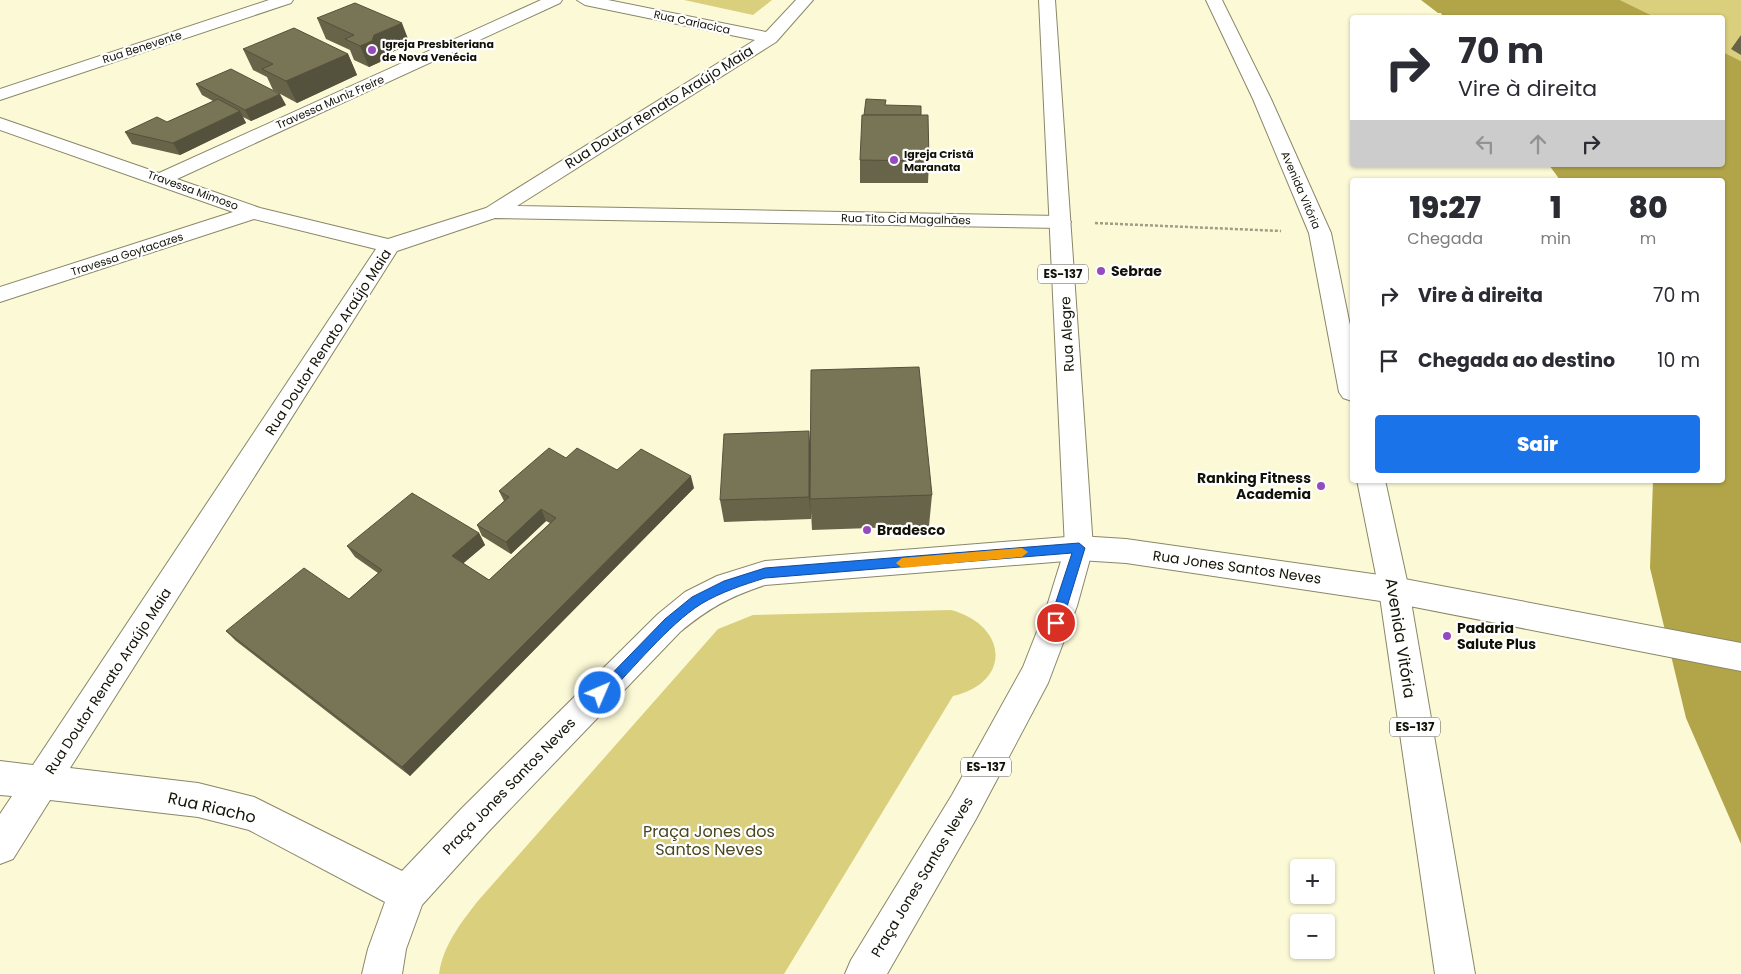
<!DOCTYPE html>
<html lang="pt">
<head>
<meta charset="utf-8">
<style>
  :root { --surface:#fff; --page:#f2f2f3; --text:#2b2b33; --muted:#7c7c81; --accent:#1a73e8 }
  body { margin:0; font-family:Poppins,sans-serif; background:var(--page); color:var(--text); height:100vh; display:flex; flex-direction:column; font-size:19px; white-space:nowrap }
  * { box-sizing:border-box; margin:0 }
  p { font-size:16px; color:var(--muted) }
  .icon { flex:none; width:28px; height:28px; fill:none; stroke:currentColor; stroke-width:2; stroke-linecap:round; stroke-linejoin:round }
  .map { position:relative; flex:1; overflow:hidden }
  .side { position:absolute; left:1350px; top:178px; width:375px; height:305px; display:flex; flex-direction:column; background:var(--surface); border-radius:5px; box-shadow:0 1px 4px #0004 }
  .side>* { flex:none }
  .hud { position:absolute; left:1350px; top:15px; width:375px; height:152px; border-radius:5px; box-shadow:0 1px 4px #0004; background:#fff; color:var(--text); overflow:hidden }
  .buttons { position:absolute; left:1290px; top:859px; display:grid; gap:10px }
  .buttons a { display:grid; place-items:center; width:45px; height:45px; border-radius:5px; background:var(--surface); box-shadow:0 1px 4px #0004; font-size:25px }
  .pin { position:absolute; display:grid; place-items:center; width:42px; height:42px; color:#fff; margin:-21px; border:2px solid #fff; border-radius:50%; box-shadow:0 1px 5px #0007 }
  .me { position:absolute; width:55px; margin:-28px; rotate:45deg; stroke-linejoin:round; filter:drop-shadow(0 0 4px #0008) }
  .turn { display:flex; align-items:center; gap:18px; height:105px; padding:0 25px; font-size:22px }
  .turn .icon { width:65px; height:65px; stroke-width:2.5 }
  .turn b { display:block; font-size:35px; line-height:42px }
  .lanes { display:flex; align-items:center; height:48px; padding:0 25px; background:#0003; justify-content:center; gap:25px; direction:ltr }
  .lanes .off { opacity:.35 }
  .eta { display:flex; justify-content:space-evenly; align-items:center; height:85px; text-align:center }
  .eta b { font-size:30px; font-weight:800; line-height:35px }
  .action { display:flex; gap:10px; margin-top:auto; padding:10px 25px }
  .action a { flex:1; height:58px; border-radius:5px; background:var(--accent); color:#fff; font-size:20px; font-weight:800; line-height:58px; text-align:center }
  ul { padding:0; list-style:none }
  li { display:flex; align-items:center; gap:15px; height:65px; padding:0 25px }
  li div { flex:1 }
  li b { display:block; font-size:19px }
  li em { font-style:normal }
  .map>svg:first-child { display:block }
  .green { fill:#dacf7d }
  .water { fill:#b2a549 }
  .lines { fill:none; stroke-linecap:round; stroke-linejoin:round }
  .street-casing { stroke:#8a8768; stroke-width:2 }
  .primary-casing { stroke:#8a8768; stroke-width:2 }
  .path { stroke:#9f9d84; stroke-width:2.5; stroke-dasharray:3 2; stroke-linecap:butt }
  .street { fill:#fff; fill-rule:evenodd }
  .primary { fill:#fff; fill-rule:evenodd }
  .wall { fill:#67644a }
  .shaded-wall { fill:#54513c }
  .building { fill:#787456; stroke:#54513c }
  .route { fill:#1a73e8; stroke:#114b97 }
  .slow { fill:#f59e0b }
  .poi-dot { fill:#954bbd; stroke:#fff; stroke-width:2 }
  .labels { text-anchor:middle; stroke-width:4.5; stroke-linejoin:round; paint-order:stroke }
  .far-street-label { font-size:11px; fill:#131207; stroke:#fff }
  .far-poi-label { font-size:11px; font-weight:bold; fill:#131207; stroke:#fff; text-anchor:start }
  .shield { fill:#fff; stroke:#5a5951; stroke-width:1 }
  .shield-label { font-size:12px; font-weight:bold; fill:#131207 }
  .street-label { font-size:14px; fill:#131207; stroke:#fff }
  .poi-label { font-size:14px; font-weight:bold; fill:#131207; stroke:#fff; text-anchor:start }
  .near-street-label { font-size:16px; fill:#131207; stroke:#fff }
  .near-park-label { font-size:16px; fill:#4b461f; stroke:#fff }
</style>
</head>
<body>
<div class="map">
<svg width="1741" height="974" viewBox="0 0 1741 974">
  <rect width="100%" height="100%" fill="#fcf9d7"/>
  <g class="green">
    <path d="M684 0H772L753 15Z"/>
    <path d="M1620 0H1741V61L1723 52 1722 18 1655 17Z"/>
    <path d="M951 610C1007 625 1013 682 953 696L784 974H439C443 946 460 924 477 902L718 629 753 615Z"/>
  </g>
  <g class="water">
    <path d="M1421 0H1620L1655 17H1443L1441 13H1438Z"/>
    <path d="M1723 52 1741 61V844L1686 718 1650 568 1653 480H1722V180H1560L1549 165H1722Z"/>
  </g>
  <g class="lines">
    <g class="street-casing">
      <g id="street">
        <path d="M269 0H293L291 3 0 100V89Z"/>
        <path d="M541 0H562L560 3 177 179 260 208 388 239 486 208 755 40 585 5 577 0H608L766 32 796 0H813L776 42 517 206 1060 216 1067 218 1071 222 1067 226 1060 228 495 218 397 251 70 768 198 783 254 797 402 871 462 808 658 614 685 592 717 576 765 561 1079 536 1126 539 1394 577 1741 643V671L1394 603 1126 563 1079 560 765 585C729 597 709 608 680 632L488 832 422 905 406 949 402 974H362L368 949 385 902 249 830 198 817 50 800 13 859 0 864V814L12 796 0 795V761L33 765 376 249 254 219 0 302V287L233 212 0 130V118L159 173Z"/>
      </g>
    </g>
    <g class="primary-casing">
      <g id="primary">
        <path d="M1039 0H1055L1093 548 1077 606 1048 683 976 819 887 974H845L851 960 952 795 1023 667 1047 606 1065 548Z"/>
        <path d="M1206 0H1222L1271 99 1331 233 1352 335V401L1343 398 1339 392 1309 233 1253 99Z"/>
        <path d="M1357 480H1385L1409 590 1475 974H1435L1379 590Z"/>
      </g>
    </g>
    <path class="path" d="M1095 223 1281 231"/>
    <use href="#street" class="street"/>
    <use href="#primary" class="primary"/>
  </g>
  <g class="wall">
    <path d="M317 18 410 44 383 56 380 62 369 67 354 60 350 50 326 39Z"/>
    <path d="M1741 35V55L1731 49Z"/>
    <path d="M243 49 348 54 357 75 297 103 273 90 267 77 253 70Z"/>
    <path d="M196 84 286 105 251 121 243 117 246 123 180 155 132 144 125 132 167 122 213 101 202 95Z"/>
    <path d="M886 105 921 115 929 161 928 183H860V160L864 115Z"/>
    <path d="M810 449 932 495 929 526 812 530 811 512V519L724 522 720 500Z"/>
    <path d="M566 458 694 488 410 776 236 641 226 631 349 599 378 573 355 557 347 546 479 533 485 545 463 563 489 580 550 523 546 521 511 554 482 536 477 525 504 501 499 491Z"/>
  </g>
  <g class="shaded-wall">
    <path d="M402 23 410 44 383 56 380 62 369 67 360 46 374 35Z"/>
    <path d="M348 54 357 75 297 103 286 81Z"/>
    <path d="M280 94 286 105 251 121 245 110Z"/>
    <path d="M240 111 246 123 180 155 173 143Z"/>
    <path d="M809 431 811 453 810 499 811 519 809 497Z"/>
    <path d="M691 476 694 488 410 776 402 767Z"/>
    <path d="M541 509 546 521 511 554 506 542Z"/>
    <path d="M479 533 485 545 459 567 452 556Z"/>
  </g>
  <g class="building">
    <path d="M355 3 402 23 374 35 372 41 360 46 345 39 354 35 317 18Z"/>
    <path d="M294 28 348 54 286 81 262 69 273 64 243 49Z"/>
    <path d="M231 69 280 94 245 110 196 84Z"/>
    <path d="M218 99 240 111 173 143 125 132 157 117 167 122Z"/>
    <path d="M866 99 886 100 885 105 921 106V115H864Z"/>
    <path d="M862 115H928L929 161 860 160Z"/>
    <path d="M919 367 932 495 810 499 811 370Z"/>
    <path d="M809 431V497L720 500 724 434Z"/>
    <path d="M549 448 566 458 577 448 617 470 641 449 691 476 402 767 226 631 304 568 349 599 382 570 347 546 412 493 479 533 452 556 489 580 556 518 541 509 506 542 477 525 509 497 499 491Z"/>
  </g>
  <path class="route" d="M1079 543 1085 548 1062 623 1056 629 1049 623 1072 553 765 578C743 585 721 592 701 604 668 625 633 669 605 697L600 699 595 697 593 693 665 619 692 597 724 581 765 568Z"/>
  <path class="slow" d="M1022 548 1028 552 1022 557 902 568 896 563 902 558Z"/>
  <g class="poi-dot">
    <circle cx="372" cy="50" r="5"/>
    <circle cx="894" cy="160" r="5"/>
    <circle cx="1101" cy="271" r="5"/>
    <circle cx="1321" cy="486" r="5"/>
    <circle cx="867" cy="530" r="5"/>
    <circle cx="1447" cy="636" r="5"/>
  </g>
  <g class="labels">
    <g class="far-street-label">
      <text transform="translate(692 22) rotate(12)" y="4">Rua Cariacica</text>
      <text transform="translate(142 47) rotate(-18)" y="4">Rua Benevente</text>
      <text transform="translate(330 102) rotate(-24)" y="4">Travessa Muniz Freire</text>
      <text transform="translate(193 190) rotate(20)" y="4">Travessa Mimoso</text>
      <text transform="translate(1301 190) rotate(67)" y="4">Avenida Vitória</text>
      <text transform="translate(906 219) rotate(1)" y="4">Rua Tito Cid Magalhães</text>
      <text transform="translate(127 254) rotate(-18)" y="4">Travessa Goytacazes</text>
    </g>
    <g class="far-poi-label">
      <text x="382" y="48">Igreja Presbiteriana<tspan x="382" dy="13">de Nova Venécia</tspan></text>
      <text x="904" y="158">Igreja Cristã<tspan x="904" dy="13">Maranata</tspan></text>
    </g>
    <g class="shield">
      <rect x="1038" y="264.5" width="50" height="19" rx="4"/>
      <rect x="1390" y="717.5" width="50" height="19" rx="4"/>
      <rect x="961" y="757.5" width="50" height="19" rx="4"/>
    </g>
    <g class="shield-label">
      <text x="1063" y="278">ES-137</text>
      <text x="1415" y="731">ES-137</text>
      <text x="986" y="771">ES-137</text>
    </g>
    <g class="street-label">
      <text transform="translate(659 107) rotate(-32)" y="5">Rua Doutor Renato Araújo Maia</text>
      <text transform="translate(1067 334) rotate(-93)" y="5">Rua Alegre</text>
      <text transform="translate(328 342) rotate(-57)" y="5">Rua Doutor Renato Araújo Maia</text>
      <text transform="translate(1237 567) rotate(8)" y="5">Rua Jones Santos Neves</text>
      <text transform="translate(108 681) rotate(-57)" y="5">Rua Doutor Renato Araújo Maia</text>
      <text transform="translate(509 786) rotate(-46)" y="5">Praça Jones Santos Neves</text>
      <text transform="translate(922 877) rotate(-59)" y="5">Praça Jones Santos Neves</text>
    </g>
    <g class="poi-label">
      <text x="1111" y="276">Sebrae</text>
      <text x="1311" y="483" text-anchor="end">Ranking Fitness<tspan x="1311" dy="16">Academia</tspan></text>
      <text x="877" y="535">Bradesco</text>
      <text x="1457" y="633">Padaria<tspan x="1457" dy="16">Salute Plus</tspan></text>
    </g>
    <g class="near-street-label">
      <text transform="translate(1401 638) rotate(81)" y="6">Avenida Vitória</text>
      <text transform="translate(212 807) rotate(13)" y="6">Rua Riacho</text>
    </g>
    <g class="near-park-label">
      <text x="709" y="837">Praça Jones dos<tspan x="709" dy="18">Santos Neves</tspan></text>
    </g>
  </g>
</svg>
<div class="buttons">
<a>+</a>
<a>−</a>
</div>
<div class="pin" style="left:1056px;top:623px;background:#d93025"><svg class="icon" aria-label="arrive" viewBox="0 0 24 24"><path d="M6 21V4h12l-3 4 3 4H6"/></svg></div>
<svg class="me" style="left:600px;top:693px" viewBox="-20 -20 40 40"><circle r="17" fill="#1a73e8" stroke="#fff" stroke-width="3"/><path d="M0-11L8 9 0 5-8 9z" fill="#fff"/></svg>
<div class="hud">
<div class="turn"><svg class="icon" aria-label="right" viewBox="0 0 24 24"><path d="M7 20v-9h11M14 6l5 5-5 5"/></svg><div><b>70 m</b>Vire à direita</div></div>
<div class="lanes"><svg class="icon off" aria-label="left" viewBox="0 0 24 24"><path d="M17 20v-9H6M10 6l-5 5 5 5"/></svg><svg class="icon off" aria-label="ahead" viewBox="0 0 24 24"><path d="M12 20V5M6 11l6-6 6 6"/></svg><svg class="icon" aria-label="right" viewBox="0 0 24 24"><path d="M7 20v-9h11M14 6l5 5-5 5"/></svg></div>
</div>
<section class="side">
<div class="eta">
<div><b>19:27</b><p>Chegada</p></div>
<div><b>1</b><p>min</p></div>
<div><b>80</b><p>m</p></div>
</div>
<ul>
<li><svg class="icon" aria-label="right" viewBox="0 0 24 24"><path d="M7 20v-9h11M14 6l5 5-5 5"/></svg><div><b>Vire à direita</b></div><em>70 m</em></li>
<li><svg class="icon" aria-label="arrive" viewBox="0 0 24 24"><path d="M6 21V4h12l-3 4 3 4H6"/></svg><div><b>Chegada ao destino</b></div><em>10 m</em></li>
</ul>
<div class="action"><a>Sair</a></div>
</section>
</div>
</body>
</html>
